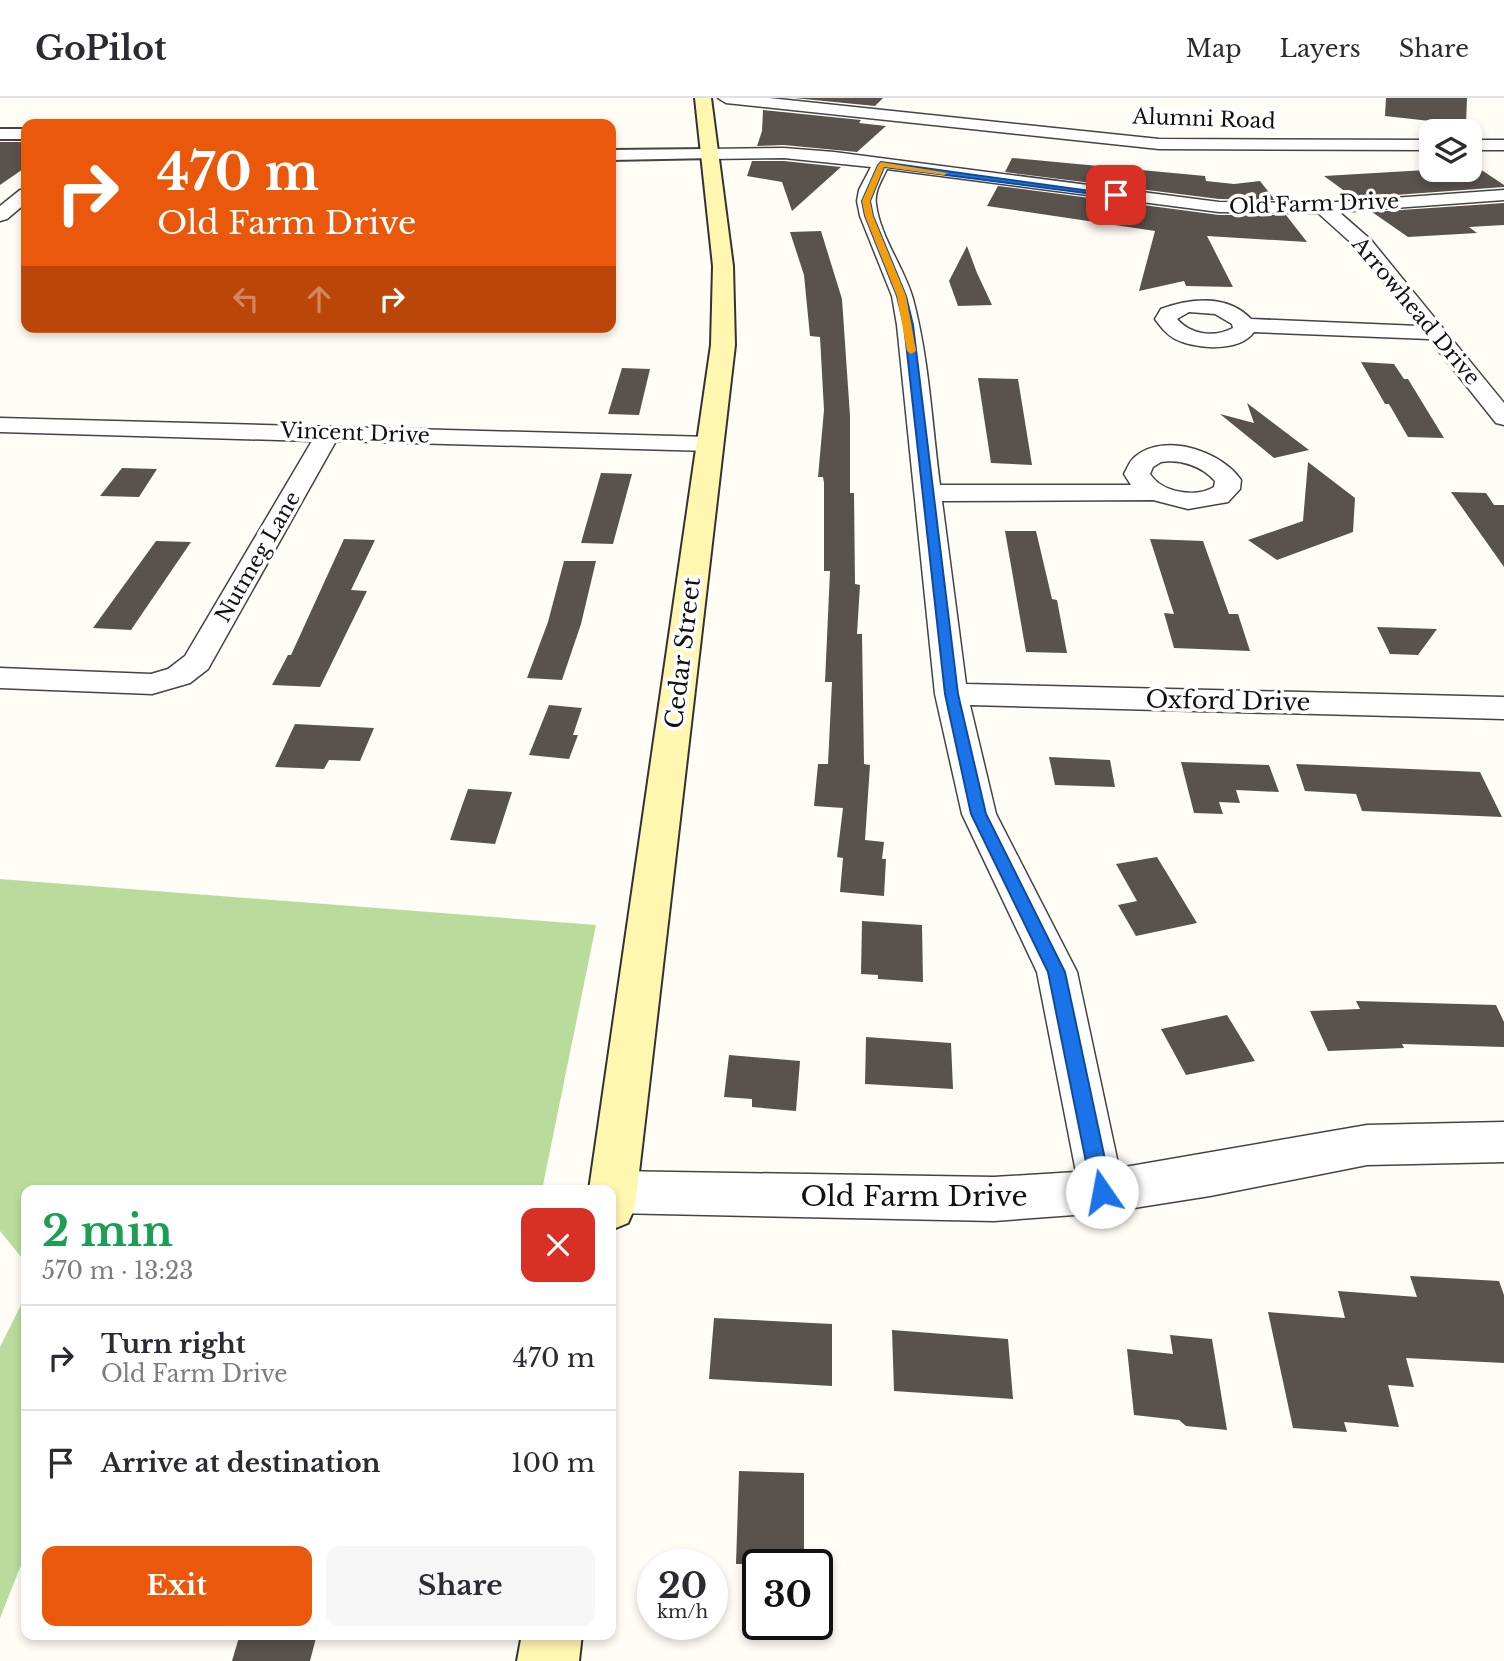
<!DOCTYPE html>
<html lang="en">
<head>
<meta charset="utf-8">
<style>
  :root { --surface:#fff; --page:#f7f7f7; --text:#2b2b33; --muted:#7c7c81; --line:#e1e1e2; --accent:#ea580c }
  body { margin:0; font-family:"Libre Baskerville",serif; background:var(--page); color:var(--text); height:100vh; display:flex; flex-direction:column; font-size:26px; white-space:nowrap }
  * { box-sizing:border-box; margin:0 }
  p { font-size:23px; color:var(--muted) }
  .icon { flex:none; width:38px; height:38px; fill:none; stroke:currentColor; stroke-width:2; stroke-linecap:round; stroke-linejoin:round }
  .map { position:relative; flex:1; overflow:hidden }
  .panel { position:absolute; left:21px; top:1087px; width:595px; height:455px; display:flex; flex-direction:column; background:var(--surface); border-radius:14px; box-shadow:0 4px 10px #0003 }
  .panel>* { flex:none }
  .banner { position:absolute; left:21px; top:21px; width:595px; height:214px; border-radius:14px; box-shadow:0 4px 10px #0003; background:#ea580c; color:#fff; overflow:hidden }
  .tools { position:absolute; left:1419px; top:21px; display:grid; gap:14px }
  .tools a { display:grid; place-items:center; width:63px; height:63px; border-radius:14px; background:var(--surface); box-shadow:0 4px 10px #0003; font-size:35px }
  .speed { position:absolute; left:637px; top:1451px; display:flex; gap:14px; font-size:35px; font-weight:700; text-align:center }
  .speed>* { display:grid; place-content:center; width:91px; height:91px; border-radius:50%; background:var(--surface); box-shadow:0 4px 10px #0003; line-height:1 }
  .speed small { font-size:18px; font-weight:400 }
  .speed .limit { border:4px solid #111; border-radius:10px; background:#fff; color:#111 }
  .pin { position:absolute; display:grid; place-items:center; width:60px; height:60px; color:#fff; margin:-30px; border-radius:14px; box-shadow:0 4px 10px #0006 }
  .me { position:absolute; width:77px; margin:-38px; rotate:348deg; stroke-linejoin:round; filter:drop-shadow(0 0 5px #0008) }
  .turn { display:flex; align-items:center; gap:24px; height:147px; padding:0 21px; font-size:32px }
  .turn .icon { width:91px; height:91px; stroke-width:2.5 }
  .turn b { display:block; font-size:49px; line-height:60px }
  .lanes { display:flex; align-items:center; height:66px; padding:0 21px; background:#0003; justify-content:center; gap:35px; direction:ltr }
  .lanes .off { opacity:.35 }
  .round { display:grid; place-items:center; flex:none; width:74px; height:74px; border-radius:14px; background:var(--page) }
  .overview { display:flex; align-items:center; justify-content:space-between; height:119px; padding:0 21px }
  h1 { font-size:42px; font-weight:700; line-height:52px; color:#1e9e55 }
  .button { display:flex; gap:14px; margin-top:auto; padding:14px 21px }
  .button a { flex:1; height:80px; border-radius:14px; background:var(--accent); color:#fff; font-size:28px; font-weight:700; line-height:80px; text-align:center }
  .button a+a { background:var(--page); color:var(--text) }
  ul { padding:0; list-style:none }
  li { display:flex; align-items:center; gap:21px; height:105px; padding:0 21px; border-top:2px solid var(--line) }
  li div { flex:1 }
  li b { display:block; font-size:26px }
  li em { font-style:normal }
  header { display:flex; align-items:center; gap:42px; box-sizing:border-box; height:98px; padding:0 35px; background:var(--surface); border-bottom:2px solid var(--line) }
  header strong { font-size:33px }
  nav { display:flex; gap:38px; margin-inline-start:auto; font-size:24px }
  .map>svg:first-child { display:block }
  .forest { fill:#b9dc9c }
  .building { fill:#5a524d }
  .lines { fill:none; stroke-linecap:round; stroke-linejoin:round }
  .minor-casing { stroke:#444; stroke-width:3 }
  .tertiary-casing { stroke:#444; stroke-width:4 }
  .secondary-casing { stroke:#333; stroke-width:4 }
  .minor { fill:#fff; fill-rule:evenodd }
  .tertiary { fill:#fff; fill-rule:evenodd }
  .secondary { fill:#fff6b0; fill-rule:evenodd }
  .route { fill:#1a73e8; stroke:#114b97; stroke-width:2 }
  .slow { fill:#f59e0b }
  .labels { text-anchor:middle; stroke-width:7; stroke-linejoin:round; paint-order:stroke }
  .far-street-label { font-size:21px; fill:#111; stroke:#fff }
  .street-label { font-size:24px; fill:#111; stroke:#fff }
  .near-street-label { font-size:28px; fill:#111; stroke:#fff }
</style>
</head>
<body>
<header>
<strong>GoPilot</strong>
<nav><a>Map</a><a>Layers</a><a>Share</a></nav>
</header>
<div class="map">
<svg width="1504" height="1563" viewBox="0 0 1504 1563">
  <rect width="100%" height="100%" fill="#fffdf5"/>
  <g class="forest">
    <path d="M0 781 596 827 542 1092H26V1165L0 1133Z"/>
    <path d="M26 1197V1462H23L0 1520V1249Z"/>
  </g>
  <g class="building">
    <path d="M794 0H883L875 8Z"/>
    <path d="M1386 0H1467L1466 27 1385 18Z"/>
    <path d="M763 12 861 22 859 25 886 28 857 54 784 47 757 48 762 33Z"/>
    <path d="M0 44H26V69L0 87Z"/>
    <path d="M1012 60 1205 78 1206 83 1234 86 1260 83 1275 102 1219 101 1005 74Z"/>
    <path d="M752 63H784L841 69 792 113 782 84 747 78Z"/>
    <path d="M1477 69 1504 87V89L1354 100 1324 78Z"/>
    <path d="M998 88 1219 117H1286L1307 144 1207 138 1233 189 1186 188 1184 183 1139 193 1155 133 987 108Z"/>
    <path d="M1504 105V127L1469 129 1477 135 1408 139 1372 114Z"/>
    <path d="M821 133 842 201 850 318V395H854L855 486 860 487 857 536H862L864 666 870 667 865 742 884 744 882 761H886L884 798 840 794 843 760 837 759 843 710 814 708 818 666H828L832 584H825L830 473H824V385L823 379H818L824 312 820 239 810 238 804 177 790 134Z"/>
    <path d="M967 148 977 175 992 207 958 208 949 183Z"/>
    <path d="M1361 264 1394 266 1404 281H1408L1444 340 1408 339 1389 306H1385Z"/>
    <path d="M622 270 650 271 639 317 608 316Z"/>
    <path d="M978 280 1018 281 1032 367 991 365Z"/>
    <path d="M1247 305 1309 352 1274 360 1220 316 1254 325Z"/>
    <path d="M1308 364 1355 400 1353 434 1277 462 1248 442 1303 423Z"/>
    <path d="M122 370 157 371 139 399 100 398Z"/>
    <path d="M601 375 632 376 613 446 581 445Z"/>
    <path d="M1451 394 1486 395 1494 407H1504V469Z"/>
    <path d="M1005 433H1036L1052 501 1057 502 1067 555 1026 554Z"/>
    <path d="M344 441 375 442 351 492 367 493 320 589 272 587 288 557H291Z"/>
    <path d="M1150 441 1203 443 1229 516H1238L1250 553 1174 550 1164 515 1174 516Z"/>
    <path d="M156 443 191 444 131 532 93 530Z"/>
    <path d="M564 463H596L581 526 562 582 527 580 548 524Z"/>
    <path d="M1377 529 1437 531 1418 557 1390 556Z"/>
    <path d="M549 607 582 610 573 637H578L569 661 529 657Z"/>
    <path d="M295 626 374 630 360 663 329 662 324 671 275 669Z"/>
    <path d="M1049 659 1110 662 1115 689 1055 687Z"/>
    <path d="M1181 664 1269 667 1279 694 1236 692 1240 705 1219 704 1223 716 1194 715Z"/>
    <path d="M1296 666 1480 674 1502 719 1362 713 1356 696 1305 693Z"/>
    <path d="M468 691 512 694 495 746 450 742Z"/>
    <path d="M1157 759 1197 825 1136 838 1118 807 1137 803 1116 766Z"/>
    <path d="M862 823 922 827 923 884 878 881V877L861 876Z"/>
    <path d="M1356 903 1496 907 1504 924V949L1402 946 1404 950 1328 953 1310 913 1360 911Z"/>
    <path d="M1227 917 1255 963 1186 977 1161 931Z"/>
    <path d="M866 939 951 945 953 991 865 986Z"/>
    <path d="M729 957 800 963 796 1013 752 1009V1001L724 999Z"/>
    <path d="M1410 1178 1499 1183 1504 1197V1265L1406 1260 1414 1289 1388 1287 1399 1329 1344 1324 1347 1334 1293 1330 1268 1214 1345 1220 1338 1193 1417 1199Z"/>
    <path d="M714 1220 832 1226V1288L709 1281Z"/>
    <path d="M892 1232 1008 1241 1013 1301 894 1293Z"/>
    <path d="M1170 1237 1212 1241 1227 1332 1186 1328 1179 1322 1134 1317 1127 1251 1173 1256Z"/>
    <path d="M739 1373 804 1375V1466H736Z"/>
    <path d="M240 1536H317L310 1563H232Z"/>
  </g>
  <g class="lines">
    <g class="minor-casing">
      <g id="minor">
        <path d="M718 0H769L1159 41 1432 42V52L1159 51 726 5Z"/>
        <rect x="1470" y="42" width="34" height="10"/>
        <path d="M784 50 834 54 1219 104 1323 105 1504 92V102L1339 114 1371 142 1504 305V327L1496 325 1429 241 1254 234C1239 255 1195 251 1175 241 1166 236 1161 229 1155 221L1161 211C1189 200 1228 196 1251 221L1419 228 1357 150 1318 115 1219 114 887 71C882 82 874 93 876 106 880 139 904 169 913 201 929 261 932 326 940 387H1131L1124 376C1128 369 1130 362 1136 358 1166 334 1222 354 1241 382L1240 391 1228 404 1188 411 1153 402 942 403 966 586 1504 599V621L970 607 996 716 1077 874 1119 1070 1367 1027 1504 1024V1064L1367 1067 1210 1098 1102 1115 994 1123 613 1115H611V1092H591L597 1079 613 1073 994 1079 1076 1074 1037 874 962 716 935 596 897 227 892 198 860 118 857 103 859 92 871 69 784 60 708 61 700 56 708 51ZM1189 214 1215 216 1232 226 1233 230C1214 240 1191 237 1177 221ZM1161 364C1180 361 1202 368 1215 383L1214 389C1196 400 1162 395 1150 376L1153 369Z"/>
        <path d="M26 91V105L7 121 0 123V108L20 92Z"/>
        <path d="M0 320 710 339 719 341 722 346 719 351 710 353 336 343 208 571 190 585 152 596 0 590V570L151 576 168 571 185 558 312 343 0 334Z"/>
      </g>
    </g>
    <g class="tertiary-casing">
      <g id="tertiary">
        <rect x="0" y="31" width="26" height="10"/>
        <path d="M708 51 717 56 714 60 611 62V52Z"/>
      </g>
    </g>
    <g class="secondary-casing">
      <g id="secondary">
        <path d="M695 0H711L733 168 735 247 635 1109 628 1125 611 1132V1092H589L711 247 713 168Z"/>
        <path d="M522 1536H582L579 1563H517Z"/>
      </g>
    </g>
    <use href="#minor" class="minor"/>
    <use href="#tertiary" class="tertiary"/>
    <use href="#secondary" class="secondary"/>
  </g>
  <path class="route" d="M881 64 1120 97 1116 99 884 69 870 103 873 118 906 198 913 227 958 596 986 716 1065 874 1112 1094 1109 1100 1102 1103 1095 1100 1092 1094 1048 874 971 716 945 596 904 227 897 198 865 118 862 103 878 67Z"/>
  <path class="slow" d="M881 64 948 75 944 77 884 69 870 103 873 118 906 198 916 253 911 256 907 253 897 198 865 118 862 103 878 67Z"/>
  <g class="labels">
    <g class="far-street-label">
      <text transform="translate(1204 21) rotate(2)" y="7">Alumni Road</text>
      <text transform="translate(1314 106) rotate(-2)" y="7">Old Farm Drive</text>
      <text transform="translate(1416 213) rotate(50)" y="7">Arrowhead Drive</text>
      <text transform="translate(355 335) rotate(2)" y="7">Vincent Drive</text>
      <text transform="translate(258 459) rotate(-60)" y="7">Nutmeg Lane</text>
    </g>
    <g class="street-label">
      <text transform="translate(683 555) rotate(-83)" y="8">Cedar Street</text>
      <text transform="translate(1228 603) rotate(1)" y="8">Oxford Drive</text>
    </g>
    <g class="near-street-label">
      <text x="914" y="1108">Old Farm Drive</text>
    </g>
  </g>
</svg>
<div class="tools">
<a><svg class="icon" aria-label="layers" viewBox="0 0 24 24"><path d="M12 4l9 5-9 5-9-5zM3 14l9 5 9-5"/></svg></a>
</div>
<div class="speed"><div>20<small>km/h</small></div><div class="limit">30</div></div>
<div class="pin" style="left:1116px;top:97px;background:#d93025"><svg class="icon" aria-label="arrive" viewBox="0 0 24 24"><path d="M6 21V4h12l-3 4 3 4H6"/></svg></div>
<svg class="me" style="left:1102px;top:1094px" viewBox="-20 -20 40 40"><circle r="19" fill="#fff"/><path d="M0-13L10 11 0 6-10 11z" fill="#1a73e8"/></svg>
<div class="banner">
<div class="turn"><svg class="icon" aria-label="right" viewBox="0 0 24 24"><path d="M7 20v-9h11M14 6l5 5-5 5"/></svg><div><b>470 m</b>Old Farm Drive</div></div>
<div class="lanes"><svg class="icon off" aria-label="left" viewBox="0 0 24 24"><path d="M17 20v-9H6M10 6l-5 5 5 5"/></svg><svg class="icon off" aria-label="ahead" viewBox="0 0 24 24"><path d="M12 20V5M6 11l6-6 6 6"/></svg><svg class="icon" aria-label="right" viewBox="0 0 24 24"><path d="M7 20v-9h11M14 6l5 5-5 5"/></svg></div>
</div>
<section class="panel">
<div class="overview"><div><h1>2 min</h1><p>570 m · 13:23</p></div><a class="round" style="background:#d93025;color:#fff"><svg class="icon" aria-label="close" viewBox="0 0 24 24"><path d="M6 6l12 12M18 6L6 18"/></svg></a></div>
<ul>
<li><svg class="icon" aria-label="right" viewBox="0 0 24 24"><path d="M7 20v-9h11M14 6l5 5-5 5"/></svg><div><b>Turn right</b><p>Old Farm Drive</p></div><em>470 m</em></li>
<li><svg class="icon" aria-label="arrive" viewBox="0 0 24 24"><path d="M6 21V4h12l-3 4 3 4H6"/></svg><div><b>Arrive at destination</b></div><em>100 m</em></li>
</ul>
<div class="button"><a>Exit</a><a>Share</a></div>
</section>
</div>
</body>
</html>
